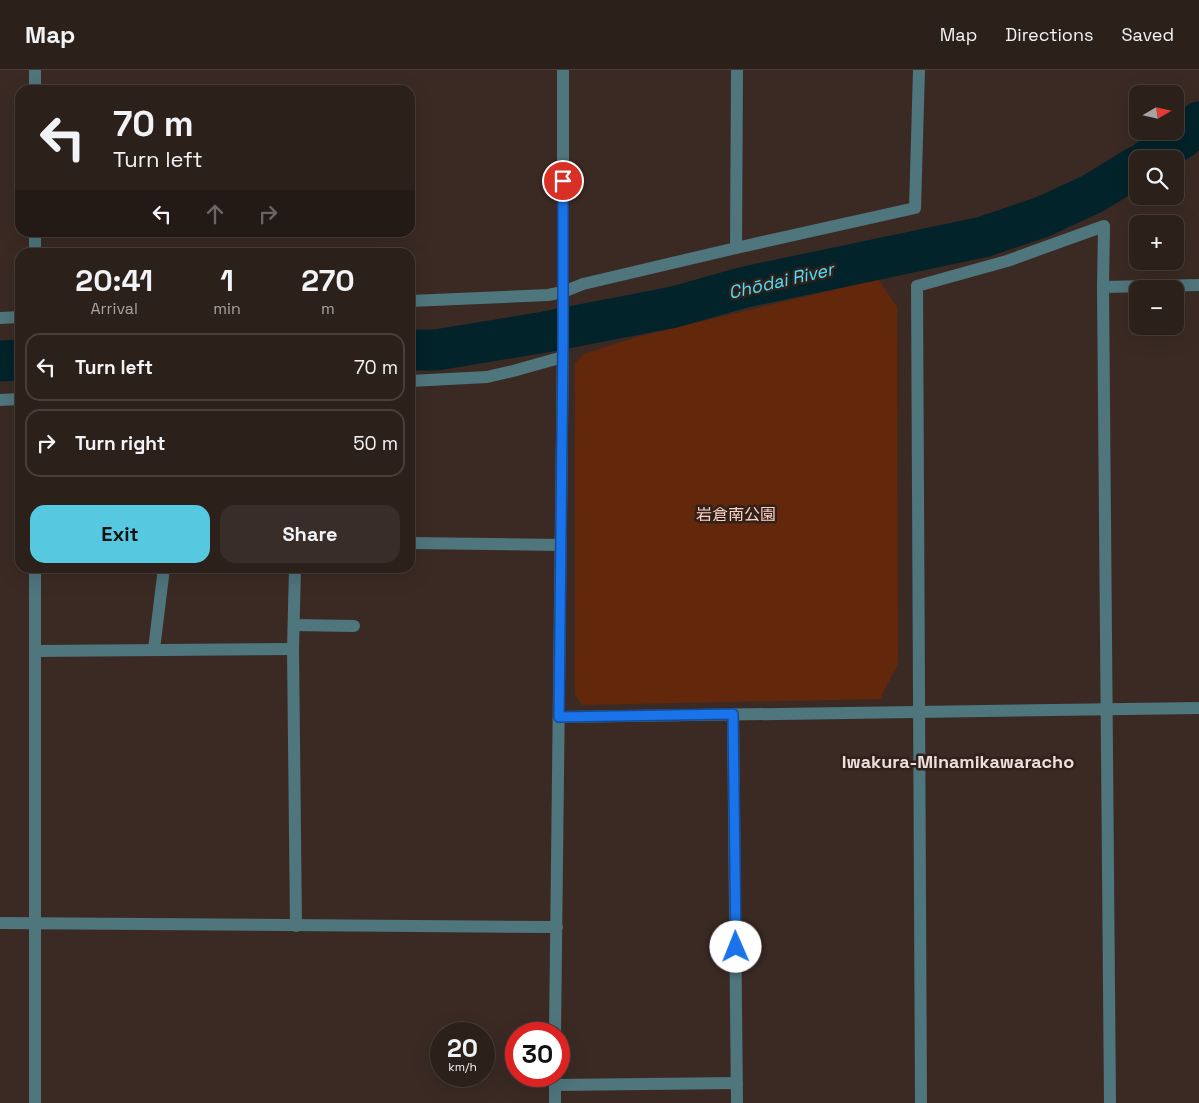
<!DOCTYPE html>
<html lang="en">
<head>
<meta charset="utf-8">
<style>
  :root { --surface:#2c201b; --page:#382d28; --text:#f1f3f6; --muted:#a6a3a3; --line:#483e3a; --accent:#56c9e0 }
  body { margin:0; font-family:"Space Grotesk","Noto Sans JP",sans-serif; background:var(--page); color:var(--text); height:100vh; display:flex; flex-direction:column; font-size:19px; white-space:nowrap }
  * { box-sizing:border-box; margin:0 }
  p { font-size:16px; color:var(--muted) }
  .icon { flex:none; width:28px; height:28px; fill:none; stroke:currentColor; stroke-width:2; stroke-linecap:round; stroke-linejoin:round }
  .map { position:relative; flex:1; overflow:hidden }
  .details { position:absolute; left:15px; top:178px; width:400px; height:325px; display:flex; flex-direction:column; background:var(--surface); border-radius:15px; box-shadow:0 5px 20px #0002,0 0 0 1px var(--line) }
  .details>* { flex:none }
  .banner { position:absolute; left:15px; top:15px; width:400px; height:152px; border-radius:15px; box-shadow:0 5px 20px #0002,0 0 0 1px var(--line); background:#2c201b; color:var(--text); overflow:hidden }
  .needle { width:32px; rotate:81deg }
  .buttons { position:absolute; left:1129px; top:15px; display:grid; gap:10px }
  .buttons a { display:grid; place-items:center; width:55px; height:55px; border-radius:10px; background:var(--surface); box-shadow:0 5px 20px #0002,0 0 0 1px var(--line); font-size:25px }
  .speed { position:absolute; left:430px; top:952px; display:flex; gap:10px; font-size:25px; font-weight:700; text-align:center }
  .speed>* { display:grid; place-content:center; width:65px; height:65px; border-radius:50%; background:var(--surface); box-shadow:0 5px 20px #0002,0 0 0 1px var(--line); line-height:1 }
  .speed small { font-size:12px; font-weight:400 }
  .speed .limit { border:8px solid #d22; background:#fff; color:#111 }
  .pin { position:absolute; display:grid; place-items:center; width:42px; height:42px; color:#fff; margin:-21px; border:2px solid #fff; border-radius:50%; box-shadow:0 1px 5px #0007 }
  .me { position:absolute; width:55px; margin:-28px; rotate:359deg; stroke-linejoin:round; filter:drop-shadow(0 0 4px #0008) }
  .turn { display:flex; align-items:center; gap:18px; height:105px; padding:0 15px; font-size:22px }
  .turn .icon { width:65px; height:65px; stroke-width:2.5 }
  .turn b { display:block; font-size:35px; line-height:42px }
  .lanes { display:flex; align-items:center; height:48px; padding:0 15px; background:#0003; justify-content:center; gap:25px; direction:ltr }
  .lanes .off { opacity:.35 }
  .eta { display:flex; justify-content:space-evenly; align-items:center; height:85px; text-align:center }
  .eta b { font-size:30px; font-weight:800; line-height:35px }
  .button { display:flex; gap:10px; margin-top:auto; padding:10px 15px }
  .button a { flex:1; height:58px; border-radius:15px; background:var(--accent); color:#111; font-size:20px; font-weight:800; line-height:58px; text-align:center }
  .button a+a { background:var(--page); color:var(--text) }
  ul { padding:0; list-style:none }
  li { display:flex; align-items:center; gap:15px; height:68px; margin:0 10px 8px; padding:0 5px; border:2px solid var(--line); border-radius:15px }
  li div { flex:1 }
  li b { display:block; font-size:19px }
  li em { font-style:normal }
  header { display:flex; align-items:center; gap:30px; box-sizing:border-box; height:70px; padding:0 25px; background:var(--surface); border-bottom:1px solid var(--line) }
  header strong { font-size:24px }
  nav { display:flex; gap:28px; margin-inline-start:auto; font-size:18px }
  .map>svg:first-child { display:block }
  .green { fill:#63270b }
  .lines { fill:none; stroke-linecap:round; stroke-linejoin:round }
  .river { stroke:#02232a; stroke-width:41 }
  .minor { stroke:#4f757d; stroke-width:12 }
  .route-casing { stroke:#114b97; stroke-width:12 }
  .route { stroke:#1a73e8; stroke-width:9 }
  .labels { text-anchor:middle; stroke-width:5; stroke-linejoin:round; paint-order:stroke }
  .park-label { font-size:16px; fill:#fcd2c2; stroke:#31211a }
  .water-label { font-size:18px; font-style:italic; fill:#4ce2fe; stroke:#31211a }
  .neighbourhood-label { font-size:18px; font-weight:bold; fill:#ebe0dc; stroke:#31211a }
</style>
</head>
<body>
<header>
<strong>Map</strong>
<nav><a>Map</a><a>Directions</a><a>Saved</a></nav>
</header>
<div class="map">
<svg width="1199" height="1033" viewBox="0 0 1199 1033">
  <rect width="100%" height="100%" fill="#3b2a24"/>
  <path class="green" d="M878 209 897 237 898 594 880 629 582 635 575 624V293L584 284 637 267Z"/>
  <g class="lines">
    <g class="river">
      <path d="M1149 89 1182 68 1199 52"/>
      <path d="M410 280H436L545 262 674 237 745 217 983 167 1042 147 1092 124 1138 96"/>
      <path d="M0 291 20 290"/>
    </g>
    <g class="minor">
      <path d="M35 20V0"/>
      <path d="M736 178 737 0"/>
      <path d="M35 182V162"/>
      <path d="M1103 217 1199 215"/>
      <path d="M410 231 548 225 563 222 583 214 736 178 915 138 919 0"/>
      <path d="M0 248 20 247"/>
      <path d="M410 311 487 307 513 301 563 287"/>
      <path d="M0 330 20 329"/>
      <path d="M410 473 561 475"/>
      <path d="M295 498 293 579 296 856"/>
      <path d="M294 555 354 556"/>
      <path d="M154 579 164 498"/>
      <path d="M35 581 293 579"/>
      <path d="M733 644 737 1033"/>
      <path d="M559 647 1199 638"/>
      <path d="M0 853 557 857"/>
      <path d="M555 964 563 273V0"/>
      <path d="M555 1015 737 1013"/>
      <path d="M35 1033V498"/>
      <path d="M555 1033V1006"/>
      <path d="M921 1033 917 216 1007 191 1104 156 1103 217 1110 1033"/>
    </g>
  </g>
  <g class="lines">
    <g class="route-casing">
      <path id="route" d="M563 111V273L559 647 733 644 736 877"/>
    </g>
    <use href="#route" class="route"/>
  </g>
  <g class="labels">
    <g class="park-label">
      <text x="736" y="450">岩倉南公園</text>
    </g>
    <g class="water-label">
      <text transform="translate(781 211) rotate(-13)" y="6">Chōdai River</text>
    </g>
    <g class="neighbourhood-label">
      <text x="958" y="698">Iwakura-Minamikawaracho</text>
    </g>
  </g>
</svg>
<div class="buttons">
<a><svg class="needle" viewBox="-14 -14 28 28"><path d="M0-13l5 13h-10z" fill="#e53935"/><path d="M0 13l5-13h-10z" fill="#a6a3a3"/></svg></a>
<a><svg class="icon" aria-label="search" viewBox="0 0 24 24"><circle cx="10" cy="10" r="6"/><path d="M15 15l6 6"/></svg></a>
<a>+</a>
<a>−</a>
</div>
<div class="speed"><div>20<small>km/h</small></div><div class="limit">30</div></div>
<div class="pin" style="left:563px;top:111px;background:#d93025"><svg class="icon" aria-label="arrive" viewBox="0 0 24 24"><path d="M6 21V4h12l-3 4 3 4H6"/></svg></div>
<svg class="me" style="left:736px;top:877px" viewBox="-20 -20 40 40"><circle r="19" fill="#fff"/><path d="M0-13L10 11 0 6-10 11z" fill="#1a73e8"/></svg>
<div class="banner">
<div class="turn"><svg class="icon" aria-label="left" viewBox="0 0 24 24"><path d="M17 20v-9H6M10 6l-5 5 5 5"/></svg><div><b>70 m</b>Turn left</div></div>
<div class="lanes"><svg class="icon" aria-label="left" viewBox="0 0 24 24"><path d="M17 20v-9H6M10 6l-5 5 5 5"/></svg><svg class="icon off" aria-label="ahead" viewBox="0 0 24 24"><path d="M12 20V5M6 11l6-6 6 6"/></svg><svg class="icon off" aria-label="right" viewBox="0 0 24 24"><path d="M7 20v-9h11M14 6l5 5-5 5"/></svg></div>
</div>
<section class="details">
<div class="eta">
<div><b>20:41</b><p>Arrival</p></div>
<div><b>1</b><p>min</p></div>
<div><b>270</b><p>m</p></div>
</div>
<ul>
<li><svg class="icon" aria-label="left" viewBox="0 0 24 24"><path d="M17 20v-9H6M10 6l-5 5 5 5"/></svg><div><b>Turn left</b></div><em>70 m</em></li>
<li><svg class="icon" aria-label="right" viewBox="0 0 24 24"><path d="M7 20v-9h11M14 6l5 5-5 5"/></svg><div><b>Turn right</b></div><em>50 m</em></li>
</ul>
<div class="button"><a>Exit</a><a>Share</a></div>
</section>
</div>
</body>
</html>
